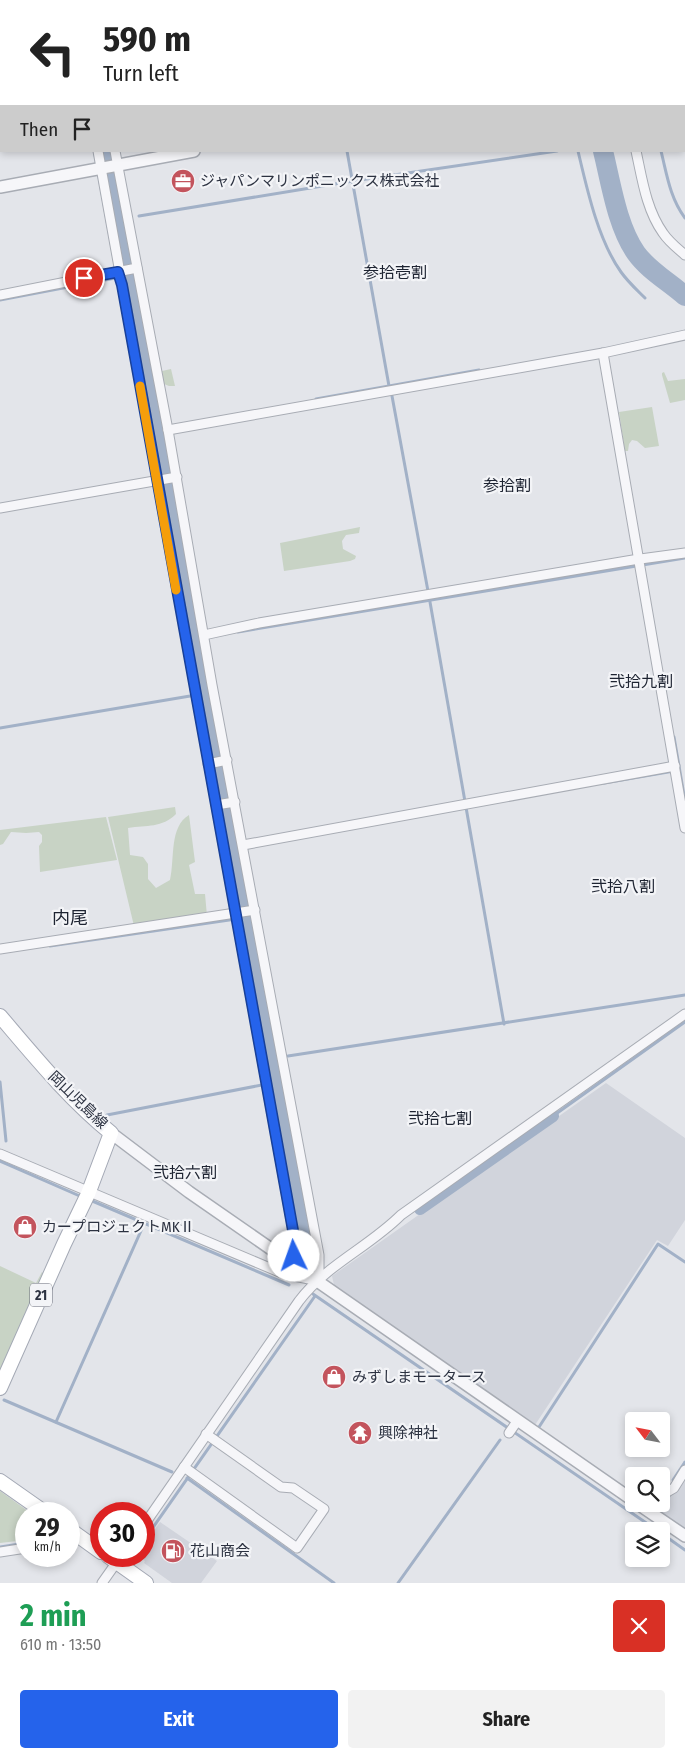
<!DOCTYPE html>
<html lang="en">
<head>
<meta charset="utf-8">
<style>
  :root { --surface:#fff; --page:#f2f2f2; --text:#222; --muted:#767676; --accent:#2563eb }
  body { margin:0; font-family:"Fira Sans Condensed","Noto Sans JP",sans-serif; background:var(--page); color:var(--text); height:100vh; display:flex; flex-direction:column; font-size:19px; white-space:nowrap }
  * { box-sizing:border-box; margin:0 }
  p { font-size:16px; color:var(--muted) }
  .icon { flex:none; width:28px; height:28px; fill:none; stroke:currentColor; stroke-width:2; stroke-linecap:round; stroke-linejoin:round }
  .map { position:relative; height:1583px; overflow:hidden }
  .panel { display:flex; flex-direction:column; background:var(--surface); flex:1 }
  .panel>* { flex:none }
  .guide { position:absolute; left:0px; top:0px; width:685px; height:152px; box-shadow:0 2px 8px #0003; background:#fff; color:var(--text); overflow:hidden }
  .needle { width:32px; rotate:302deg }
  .buttons { position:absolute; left:625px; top:1412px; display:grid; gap:10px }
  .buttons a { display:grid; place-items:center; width:45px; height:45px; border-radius:5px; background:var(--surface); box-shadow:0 2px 8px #0003; font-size:25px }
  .speed { position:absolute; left:15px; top:1502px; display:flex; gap:10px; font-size:25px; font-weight:700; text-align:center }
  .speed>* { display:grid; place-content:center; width:65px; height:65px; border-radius:50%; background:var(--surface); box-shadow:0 2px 8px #0003; line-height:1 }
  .speed small { font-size:12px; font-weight:400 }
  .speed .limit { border:8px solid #d22; background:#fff; color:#111 }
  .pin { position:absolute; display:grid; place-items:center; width:42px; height:42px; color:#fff; margin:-21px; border:2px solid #fff; border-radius:50%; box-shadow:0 1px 5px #0007 }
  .me { position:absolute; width:55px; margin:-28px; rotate:357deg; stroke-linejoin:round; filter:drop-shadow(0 0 4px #0008) }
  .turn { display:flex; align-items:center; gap:18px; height:105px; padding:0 20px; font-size:22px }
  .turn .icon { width:65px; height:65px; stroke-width:2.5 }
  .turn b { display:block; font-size:35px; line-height:42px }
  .then { display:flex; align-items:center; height:48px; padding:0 20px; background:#0003; gap:10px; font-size:19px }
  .round { display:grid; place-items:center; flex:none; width:52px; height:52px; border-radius:5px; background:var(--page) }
  .overview { display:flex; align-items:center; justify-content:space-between; height:85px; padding:0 20px }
  h1 { font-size:30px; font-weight:700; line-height:38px; color:#1e9e55 }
  .action { display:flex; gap:10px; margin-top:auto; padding:10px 20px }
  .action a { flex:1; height:58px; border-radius:5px; background:var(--accent); color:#fff; font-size:20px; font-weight:700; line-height:58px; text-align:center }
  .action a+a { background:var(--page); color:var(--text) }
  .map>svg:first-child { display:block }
  .built { fill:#d1d4dc }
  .green { fill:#c8d3c5 }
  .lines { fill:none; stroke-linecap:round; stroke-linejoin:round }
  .stream { stroke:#a2b1c7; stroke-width:3 }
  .canal { stroke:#a2b1c7; stroke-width:12 }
  .river { stroke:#a2b1c7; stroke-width:20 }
  .minor-casing { stroke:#a8acb4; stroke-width:11 }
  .tertiary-casing { stroke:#a8acb4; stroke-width:14 }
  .primary-casing { stroke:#a4a9b5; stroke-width:16 }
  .minor { stroke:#f6f6f9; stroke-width:9 }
  .tertiary { stroke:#f6f6f9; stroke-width:11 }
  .primary { stroke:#fff; stroke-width:14 }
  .route-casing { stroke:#184099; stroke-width:12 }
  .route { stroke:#2563eb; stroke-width:9 }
  .slow { stroke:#f59e0b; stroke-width:9 }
  .labels { text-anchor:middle; stroke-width:4.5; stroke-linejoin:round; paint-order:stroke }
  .shield { fill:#f3f4f7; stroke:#686c78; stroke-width:1 }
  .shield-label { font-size:14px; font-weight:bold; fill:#2c3241 }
  .poi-label { font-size:15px; fill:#2c3241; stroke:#f3f4f7; text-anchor:start }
  .street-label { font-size:15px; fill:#2c3241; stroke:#f3f4f7 }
  .neighbourhood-label { font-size:16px; fill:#1e2432; stroke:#f3f4f7 }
  .quarter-label { font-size:18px; fill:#1e2432; stroke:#f3f4f7 }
</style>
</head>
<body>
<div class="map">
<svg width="685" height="1583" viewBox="0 0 685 1583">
  <rect width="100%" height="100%" fill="#e3e5ea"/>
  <g class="built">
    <path d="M606 1083 685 1138V1220L668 1246 657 1240 535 1425 334 1285 332 1276Z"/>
    <path d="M685 1472V1530L658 1512Z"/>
    <path d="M160 1522 217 1561 201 1583H172L144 1563 145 1561 139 1556H144V1545Z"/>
  </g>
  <g class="green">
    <path d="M141 319H144C149 347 169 420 160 444L138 321Z"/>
    <path d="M171 369 175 386H169L164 384 162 371Z"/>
    <path d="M664 372 668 381 685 379V400L670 403 662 375V373Z"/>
    <path d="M652 407 659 446 645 448 637 441 632 440 629 444 628 451H625L619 412Z"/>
    <path d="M360 527 359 533 346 535 342 541 343 549 356 556 355 559 350 561 284 571 280 543Z"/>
    <path d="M175 807 176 814C162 828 147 825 128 828L130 855 143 857 148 864V879L156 888 170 880C175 858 169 827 189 815L195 862 189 865 195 894H205L207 916 134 926 108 817Z"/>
    <path d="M234 810 247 882 241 884 227 811Z"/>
    <path d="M106 817 117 860 40 872 39 846 42 842V835L39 832 26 833 11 832 3 844 0 845V830Z"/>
    <path d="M0 1266 36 1283 42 1272 44 1274 0 1372Z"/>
    <path d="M0 1491 32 1514H26V1540L0 1543Z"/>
  </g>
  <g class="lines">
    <g class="stream">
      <path d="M320 0V1"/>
      <path d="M621 0 622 1"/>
      <path d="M115 1 122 0"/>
      <path d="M0 82H1"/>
      <path d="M684 88 685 87"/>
      <path d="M347 151 389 386"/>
      <path d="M578 151C587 189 598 240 621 272 628 282 637 290 645 298"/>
      <path d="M661 151C667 175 670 198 685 218"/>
      <path d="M139 216 353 181 557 151"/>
      <path d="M116 219H119"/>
      <path d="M0 300 126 276"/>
      <path d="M392 396 430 602 504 1024"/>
      <path d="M316 399 479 370"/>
      <path d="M154 430 157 429"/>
      <path d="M238 632 685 558"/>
      <path d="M192 640H196"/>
      <path d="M0 728 202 694"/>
      <path d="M674 737 685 801"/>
      <path d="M604 783 674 771"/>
      <path d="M231 852 234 851"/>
      <path d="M50 946 243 918"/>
      <path d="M288 1056 685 995"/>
      <path d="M268 1060 272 1059"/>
      <path d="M0 1082 6 1141"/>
      <path d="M107 1115 272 1083"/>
      <path d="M553 1116 685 1022"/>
      <path d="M0 1161 82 1197"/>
      <path d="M90 1200 289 1285"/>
      <path d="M313 1294 658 1531"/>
      <path d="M4 1400 172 1472"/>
      <path d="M56 1422 144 1224"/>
      <path d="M539 1427 658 1244 685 1262"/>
      <path d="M187 1478 334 1583"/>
      <path d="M673 1480 685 1462"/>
      <path d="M661 1533 685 1550"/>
      <path d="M147 1536 315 1296"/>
      <path d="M0 1547 26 1543"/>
      <path d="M398 1583 500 1440"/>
    </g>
    <path class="canal" d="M420 1209 553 1116"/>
    <g class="river">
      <path d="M76 0V1"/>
      <path d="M561 0V1"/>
      <path d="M103 151 302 1246 303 1263"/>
      <path d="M603 151C611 183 617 226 636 253 648 270 669 282 685 296"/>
    </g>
    <g class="minor-casing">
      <g id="minor">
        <path d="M70 0V1"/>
        <path d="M89 0V1"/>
        <path d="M593 0V1"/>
        <path d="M0 76H1"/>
        <path d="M684 82 685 81"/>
        <path d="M98 151 296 1247 294 1256"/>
        <path d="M115 151 168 430 212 685 319 1255V1271L316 1280"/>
        <path d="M636 151C642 178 646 209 663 233 669 242 677 248 685 255"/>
        <path d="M0 295 137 268"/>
        <path d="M603 353 685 828"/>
        <path d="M168 430 603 353 685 335"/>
        <path d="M0 508 177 477"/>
        <path d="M204 635 259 623 633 560 685 553"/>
        <path d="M208 764 227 760"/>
        <path d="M216 805 235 802"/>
        <path d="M243 845 675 766"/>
        <path d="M0 949 255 910"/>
        <path d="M0 1154 284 1274 314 1280"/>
        <path d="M509 1433 518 1420"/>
        <path d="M184 1467 297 1548 324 1509 293 1488 281 1487 206 1434"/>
        <path d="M661 1501 667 1492 674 1488 685 1470"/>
        <path d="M144 1525 299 1301C326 1265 369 1247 401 1215L685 1014"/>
        <path d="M88 1543 101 1535"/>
        <path d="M0 1552 26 1548"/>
        <path d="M102 1583 121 1556"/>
      </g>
    </g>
    <g class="tertiary-casing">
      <g id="tertiary">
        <path d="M684 35 685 34"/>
        <path d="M0 187 194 151"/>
        <path d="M111 1133 189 1192 634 1501"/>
        <path d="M638 1504 685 1536"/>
      </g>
    </g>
    <g class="primary-casing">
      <g id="primary">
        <path d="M0 1016C35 1057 69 1099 111 1133L88 1194 64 1244 0 1388"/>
        <path d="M0 1481 47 1514"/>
        <path d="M69 1529 101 1552"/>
        <path d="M108 1556 146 1583"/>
      </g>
    </g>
    <use href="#minor" class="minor"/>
    <use href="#tertiary" class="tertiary"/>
    <use href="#primary" class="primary"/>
  </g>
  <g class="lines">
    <g class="route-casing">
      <path id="route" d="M84 278 118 272 122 285 296 1247 294 1256"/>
    </g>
    <use href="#route" class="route"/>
    <path class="slow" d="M140 386 176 590"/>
  </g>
  <defs>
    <g id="office-disc" transform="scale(1.25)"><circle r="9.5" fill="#c3545d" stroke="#f3f4f7"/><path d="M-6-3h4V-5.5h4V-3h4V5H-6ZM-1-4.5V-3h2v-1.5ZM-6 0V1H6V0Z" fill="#fff"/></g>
    <g id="shop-disc" transform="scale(1.25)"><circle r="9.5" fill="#c3545d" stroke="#f3f4f7"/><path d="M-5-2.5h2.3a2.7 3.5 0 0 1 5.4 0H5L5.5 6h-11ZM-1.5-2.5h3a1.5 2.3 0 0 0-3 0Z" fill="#fff"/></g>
    <g id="temple-disc" transform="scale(1.25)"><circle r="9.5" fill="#c3545d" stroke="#f3f4f7"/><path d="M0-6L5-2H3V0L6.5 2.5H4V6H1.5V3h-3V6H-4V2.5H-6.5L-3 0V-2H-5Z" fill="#fff"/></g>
    <g id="fuel-disc" transform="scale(1.25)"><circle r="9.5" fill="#c3545d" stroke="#f3f4f7"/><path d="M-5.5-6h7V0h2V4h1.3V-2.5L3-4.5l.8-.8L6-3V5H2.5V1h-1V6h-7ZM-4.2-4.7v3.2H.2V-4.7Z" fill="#fff"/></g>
  </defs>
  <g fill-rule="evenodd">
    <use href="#office-disc" x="183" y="181"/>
    <use href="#shop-disc" x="25" y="1227"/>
    <use href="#shop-disc" x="334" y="1377"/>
    <use href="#temple-disc" x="360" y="1433"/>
    <use href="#fuel-disc" x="173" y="1551"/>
  </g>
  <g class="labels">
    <rect class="shield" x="30" y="1283.5" width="22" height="23" rx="4"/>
    <g class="shield-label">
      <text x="41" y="1300">21</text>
    </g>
    <g class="poi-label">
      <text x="200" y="186">ジャパンマリンポニックス株式会社</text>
      <text x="42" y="1232">カープロジェクトMKⅡ</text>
      <text x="352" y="1382">みずしまモータース</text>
      <text x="378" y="1438">興除神社</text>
      <text x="190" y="1556">花山商会</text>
    </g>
    <g class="street-label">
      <text transform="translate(78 1100) rotate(44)" y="5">岡山児島線</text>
    </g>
    <g class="neighbourhood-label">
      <text x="395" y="278">参拾壱割</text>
      <text x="507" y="491">参拾割</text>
      <text x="641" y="687">弐拾九割</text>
      <text x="623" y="892">弐拾八割</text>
      <text x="440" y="1124">弐拾七割</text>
      <text x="185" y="1178">弐拾六割</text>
    </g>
    <g class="quarter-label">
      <text x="70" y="924">内尾</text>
    </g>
  </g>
</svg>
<div class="buttons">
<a><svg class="needle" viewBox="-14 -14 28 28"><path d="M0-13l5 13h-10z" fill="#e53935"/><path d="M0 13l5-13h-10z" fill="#767676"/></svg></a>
<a><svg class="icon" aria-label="search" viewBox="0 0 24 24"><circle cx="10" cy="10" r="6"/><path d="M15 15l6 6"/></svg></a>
<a><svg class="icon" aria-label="layers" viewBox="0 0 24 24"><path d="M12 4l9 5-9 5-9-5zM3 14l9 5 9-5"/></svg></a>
</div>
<div class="speed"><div>29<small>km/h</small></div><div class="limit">30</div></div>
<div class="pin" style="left:84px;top:278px;background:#d93025"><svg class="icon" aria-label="arrive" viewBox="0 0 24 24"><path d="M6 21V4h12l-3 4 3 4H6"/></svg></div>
<svg class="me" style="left:294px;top:1256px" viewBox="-20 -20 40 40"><circle r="19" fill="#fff"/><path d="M0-13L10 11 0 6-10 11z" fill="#2563eb"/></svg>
<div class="guide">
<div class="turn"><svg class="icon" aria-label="left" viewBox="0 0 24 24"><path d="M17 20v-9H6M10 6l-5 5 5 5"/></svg><div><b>590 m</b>Turn left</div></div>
<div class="then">Then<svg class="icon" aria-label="arrive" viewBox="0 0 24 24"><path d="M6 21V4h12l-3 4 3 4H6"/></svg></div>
</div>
</div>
<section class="panel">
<div class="overview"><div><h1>2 min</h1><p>610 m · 13:50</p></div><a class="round" style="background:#d93025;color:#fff"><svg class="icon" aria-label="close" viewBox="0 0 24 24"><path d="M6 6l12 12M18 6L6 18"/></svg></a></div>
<div class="action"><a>Exit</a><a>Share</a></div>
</section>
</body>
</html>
